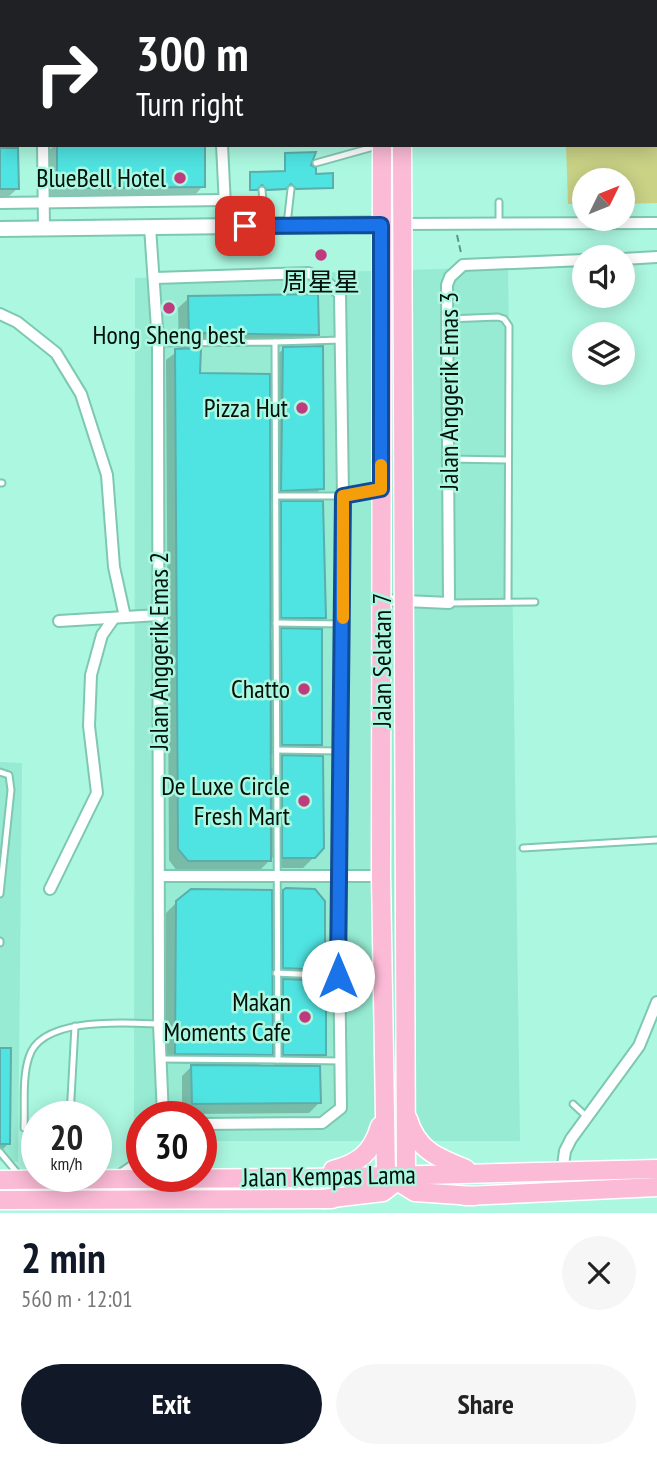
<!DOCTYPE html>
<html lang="en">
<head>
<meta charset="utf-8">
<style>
  :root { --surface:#fff; --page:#f6f6f6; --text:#222; --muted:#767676; --accent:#111827 }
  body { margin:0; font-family:"PT Sans Narrow","Noto Sans SC",sans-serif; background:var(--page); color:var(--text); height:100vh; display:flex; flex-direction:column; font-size:26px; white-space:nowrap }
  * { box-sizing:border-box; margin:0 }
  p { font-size:23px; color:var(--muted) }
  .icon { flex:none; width:38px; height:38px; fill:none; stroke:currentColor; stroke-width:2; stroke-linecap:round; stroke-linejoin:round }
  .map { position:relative; height:1213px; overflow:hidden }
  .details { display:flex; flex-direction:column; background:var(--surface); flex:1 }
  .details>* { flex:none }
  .hud { position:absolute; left:0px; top:0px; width:658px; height:147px; box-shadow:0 4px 18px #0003; background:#202124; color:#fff; overflow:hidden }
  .needle { width:46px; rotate:47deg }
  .fabs { position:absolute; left:572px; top:168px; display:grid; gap:14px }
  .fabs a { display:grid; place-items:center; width:63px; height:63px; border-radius:50%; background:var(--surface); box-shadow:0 4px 18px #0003; font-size:35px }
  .speed { position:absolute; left:21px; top:1101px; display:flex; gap:14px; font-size:35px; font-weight:700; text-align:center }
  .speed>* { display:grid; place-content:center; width:91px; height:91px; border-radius:50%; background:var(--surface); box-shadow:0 4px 18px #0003; line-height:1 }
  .speed small { font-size:18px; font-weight:400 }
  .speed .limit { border:10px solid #d22; background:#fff; color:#111 }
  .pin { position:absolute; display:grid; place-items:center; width:60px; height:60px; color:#fff; margin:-30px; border-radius:14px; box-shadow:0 4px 10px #0006 }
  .me { position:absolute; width:77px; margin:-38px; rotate:0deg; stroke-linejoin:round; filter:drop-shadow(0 0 5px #0008) }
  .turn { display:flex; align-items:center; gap:24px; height:147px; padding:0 21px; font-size:32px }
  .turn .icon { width:91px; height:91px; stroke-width:2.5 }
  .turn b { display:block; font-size:49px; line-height:60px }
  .round { display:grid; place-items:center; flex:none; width:74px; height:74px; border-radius:37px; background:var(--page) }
  .summary { display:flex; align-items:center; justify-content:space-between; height:119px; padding:0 21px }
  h1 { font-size:42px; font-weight:800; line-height:52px; color:var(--accent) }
  .button { display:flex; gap:14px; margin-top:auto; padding:14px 21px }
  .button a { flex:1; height:80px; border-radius:42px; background:var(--accent); color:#fff; font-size:28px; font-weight:800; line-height:80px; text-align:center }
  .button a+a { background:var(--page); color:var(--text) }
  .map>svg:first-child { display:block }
  .built { fill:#96ebd2 }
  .green { fill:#cad286 }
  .shadow { fill:#0003; fill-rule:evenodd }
  .building { fill:#4fe3e1; stroke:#5caeac; stroke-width:2 }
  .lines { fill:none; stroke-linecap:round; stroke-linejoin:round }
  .service-casing { stroke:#7ec8b2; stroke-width:9 }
  .minor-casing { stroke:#7ec8b2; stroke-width:14 }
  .tertiary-casing { stroke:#7ec8b2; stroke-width:18 }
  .primary-casing { stroke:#fff; stroke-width:21 }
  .path { stroke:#619383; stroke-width:2; stroke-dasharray:7 3.5; stroke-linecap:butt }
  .service { stroke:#fff; stroke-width:5 }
  .minor { stroke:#fff; stroke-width:10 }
  .tertiary { stroke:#fff; stroke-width:14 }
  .primary { stroke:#fbbad6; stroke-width:18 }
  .route-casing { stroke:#114b97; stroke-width:18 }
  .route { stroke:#1a73e8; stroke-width:12 }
  .slow { stroke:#f59e0b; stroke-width:12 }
  .poi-dot { fill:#c03b7e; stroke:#acf7e0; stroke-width:2.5 }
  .labels { text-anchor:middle; stroke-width:5; stroke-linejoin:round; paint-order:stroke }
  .poi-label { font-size:26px; fill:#00110b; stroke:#acf7e0; text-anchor:end }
  .street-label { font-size:26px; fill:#00110b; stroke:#acf7e0 }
</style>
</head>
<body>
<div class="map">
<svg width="657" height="1213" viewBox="0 0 657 1213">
  <rect width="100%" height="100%" fill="#acf7e0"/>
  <g class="built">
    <path d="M508 267 520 1141H201V1116H142V1141H134L135 278Z"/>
    <path d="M0 762 22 763 18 1162 0 1161Z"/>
  </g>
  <path class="green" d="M425 0H657V203L623 204V180H584V204H568L566 145H656V2Z"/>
  <g class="shadow">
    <rect x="55" y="0" width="55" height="2"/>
    <rect x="128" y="0" width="51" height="2"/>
    <rect x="205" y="0" width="54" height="2"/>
    <path d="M277 0H327L328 2H277Z"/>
    <rect x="0" y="73" width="2" height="53"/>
    <path d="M54 145H203V186L193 197H48L47 152Z"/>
    <path d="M0 150 18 188 7 198 0 199Z"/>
    <path d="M285 154 309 166 315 175 331 187 294 190 288 184 282 190 265 191 259 185 249 191 250 174 284 173Z"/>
    <path d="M189 298 317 335 307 345 193 343 186 350 199 374 268 470H272L273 359 283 349 321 488 311 499 269 500V516L282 503 324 618 311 631 320 745 308 757 314 857 303 868H273V857L259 871H177L169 860 166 360 179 350 178 308ZM269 627 285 628 269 643ZM269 754 285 755 269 771Z"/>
    <path d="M283 892 323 969 311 982 324 1055 311 1068 319 1103 309 1113 182 1114V1076L194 1064 166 1063V913L177 902 270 905ZM271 978H286L271 993ZM274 1051V1067H258Z"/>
    <path d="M0 1050 9 1143 1 1151H0Z"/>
  </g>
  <g class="building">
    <path d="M57 145H205V187L57 188Z"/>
    <path d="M0 148H18L19 189H0Z"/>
    <path d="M316 152 311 165 316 168V174L333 173V188L296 189 291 184 286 189 267 190 262 185 257 190H250V172L285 171V153Z"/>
    <path d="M318 294 319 335 201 333V337H189L188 296Z"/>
    <path d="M323 346 324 489 281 491 283 347Z"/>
    <path d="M201 348 200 373 270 374 271 861H188L178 849 175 349Z"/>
    <path d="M281 501H323L326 618H281Z"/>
    <path d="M281 628 322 629V745H282Z"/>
    <path d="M282 755 323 756 324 848 315 858H282Z"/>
    <path d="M286 888 315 889 325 901V970L283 968V890Z"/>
    <path d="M191 889 272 890 273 1055 175 1054 176 901Z"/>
    <path d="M283 979 326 981V1055H283Z"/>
    <path d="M0 1048H11L10 1144H0Z"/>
    <path d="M191 1065 320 1066 321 1103 192 1104Z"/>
  </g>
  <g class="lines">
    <g class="service-casing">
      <g id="service">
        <path d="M124 0V2"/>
        <path d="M270 0V2"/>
        <path d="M0 132H2"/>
        <path d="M316 163 377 146"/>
        <path d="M262 190 265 223"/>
        <path d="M499 202V223"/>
        <path d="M287 224 291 189"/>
        <path d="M447 319 498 317 504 319 509 326 508 602"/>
        <path d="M275 342 342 340"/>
        <path d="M158 343 275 342 278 1060 161 1059"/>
        <path d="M448 459 507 460"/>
        <path d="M0 483H2"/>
        <path d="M277 496H343L378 489"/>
        <path d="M449 603 535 602"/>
        <path d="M276 623 343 624"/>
        <path d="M277 750 339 751"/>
        <path d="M0 772 9 775 11 790 0 894"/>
        <path d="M523 848 657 840"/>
        <path d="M0 943V941"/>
        <path d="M276 973 338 976"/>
        <path d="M278 1060 341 1061"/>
        <path d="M573 1104 587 1117"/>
        <path d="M70 1116 75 1026"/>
        <path d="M24 1128C25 1106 22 1077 29 1057 41 1016 126 1023 159 1024"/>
        <path d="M0 1152 19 1175"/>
      </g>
    </g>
    <g class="minor-casing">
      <g id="minor">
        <path d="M42 0V2"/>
        <path d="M199 0V2"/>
        <path d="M340 0V2"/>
        <path d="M0 60H2"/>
        <path d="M43 145 44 228"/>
        <path d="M222 145 226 226"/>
        <path d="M0 203 224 200"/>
        <path d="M403 224 657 223"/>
        <path d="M150 227 158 343 159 1024 163 1116"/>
        <path d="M623 259 657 257"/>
        <path d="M155 278 308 273 322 278 340 294 343 496 338 876 341 1108 322 1123 201 1124"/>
        <path d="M0 314 17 322 56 353 81 394 107 475 114 567 125 617"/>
        <path d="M383 600 449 603 447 285 450 277 463 265 584 260"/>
        <path d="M59 621 159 615"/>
        <path d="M159 876H381"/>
        <path d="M50 889 97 793 89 726 91 675 102 635 114 618"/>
        <path d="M562 1172 565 1151 571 1139 639 1046 657 1002"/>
        <path d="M119 1176 142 1160"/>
      </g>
    </g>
    <g class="tertiary-casing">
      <path id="tertiary" d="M0 229 403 224"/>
    </g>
    <g class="primary-casing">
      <g id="primary">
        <path d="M381 0V2"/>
        <path d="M402 0V2"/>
        <path d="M382 145 381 876 386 1174 415 1192 474 1196"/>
        <path d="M408 1119C417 1150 438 1158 466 1169"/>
        <path d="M333 1170C359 1163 372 1153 380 1126"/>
        <path d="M0 1180 309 1178 657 1169"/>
        <path d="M465 1196 657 1187"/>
        <path d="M323 1199 383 1192 406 1174 402 145"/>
        <path d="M0 1200 332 1199"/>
      </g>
    </g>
    <path class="path" d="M457 235 461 253"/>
    <use href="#service" class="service"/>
    <use href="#minor" class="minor"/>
    <use href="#tertiary" class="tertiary"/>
    <use href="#primary" class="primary"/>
  </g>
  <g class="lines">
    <g class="route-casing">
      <path id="route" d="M245 226 381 225V489L343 496 338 976"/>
    </g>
    <use href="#route" class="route"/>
    <path class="slow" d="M343 618V496L381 489V465"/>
  </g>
  <g class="poi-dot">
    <circle cx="180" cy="178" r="7"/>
    <circle cx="321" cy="255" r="7"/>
    <circle cx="169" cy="308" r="7"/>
    <circle cx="302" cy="408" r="7"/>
    <circle cx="304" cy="689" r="7"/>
    <circle cx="304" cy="801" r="7"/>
    <circle cx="305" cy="1017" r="7"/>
  </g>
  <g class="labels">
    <g class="poi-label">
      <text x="166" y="187">BlueBell Hotel</text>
      <text x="321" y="291" text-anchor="middle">周星星</text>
      <text x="169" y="344" text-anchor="middle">Hong Sheng best</text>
      <text x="288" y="417">Pizza Hut</text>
      <text x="290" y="698">Chatto</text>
      <text x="290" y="795">De Luxe Circle<tspan x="290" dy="30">Fresh Mart</tspan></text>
      <text x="291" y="1011">Makan<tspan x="291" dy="30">Moments Cafe</tspan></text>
    </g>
    <g class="street-label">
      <text transform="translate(449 391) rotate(-90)" y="9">Jalan Anggerik Emas 3</text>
      <text transform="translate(159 651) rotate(-90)" y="9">Jalan Anggerik Emas 2</text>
      <text transform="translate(382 660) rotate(-90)" y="9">Jalan Selatan 7</text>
      <text transform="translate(329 1176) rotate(-1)" y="9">Jalan Kempas Lama</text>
    </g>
  </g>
</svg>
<div class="fabs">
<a><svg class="needle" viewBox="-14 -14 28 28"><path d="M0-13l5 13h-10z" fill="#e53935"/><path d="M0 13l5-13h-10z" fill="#767676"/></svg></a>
<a><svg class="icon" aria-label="sound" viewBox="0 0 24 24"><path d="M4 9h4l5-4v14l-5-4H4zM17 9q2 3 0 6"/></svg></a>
<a><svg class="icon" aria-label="layers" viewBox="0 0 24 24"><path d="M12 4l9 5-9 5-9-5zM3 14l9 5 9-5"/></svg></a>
</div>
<div class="speed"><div>20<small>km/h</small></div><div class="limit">30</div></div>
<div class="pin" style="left:245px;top:226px;background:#d93025"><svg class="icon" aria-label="arrive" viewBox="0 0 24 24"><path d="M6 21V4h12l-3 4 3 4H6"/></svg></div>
<svg class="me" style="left:338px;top:976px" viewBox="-20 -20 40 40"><circle r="19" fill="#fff"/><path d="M0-13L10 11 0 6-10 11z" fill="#1a73e8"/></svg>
<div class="hud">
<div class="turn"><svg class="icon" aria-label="right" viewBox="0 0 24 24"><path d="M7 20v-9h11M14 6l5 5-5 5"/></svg><div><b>300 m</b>Turn right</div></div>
</div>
</div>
<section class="details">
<div class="summary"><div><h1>2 min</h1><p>560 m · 12:01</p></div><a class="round"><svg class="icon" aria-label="close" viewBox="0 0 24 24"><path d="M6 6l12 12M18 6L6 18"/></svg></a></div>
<div class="button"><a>Exit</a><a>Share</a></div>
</section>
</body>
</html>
